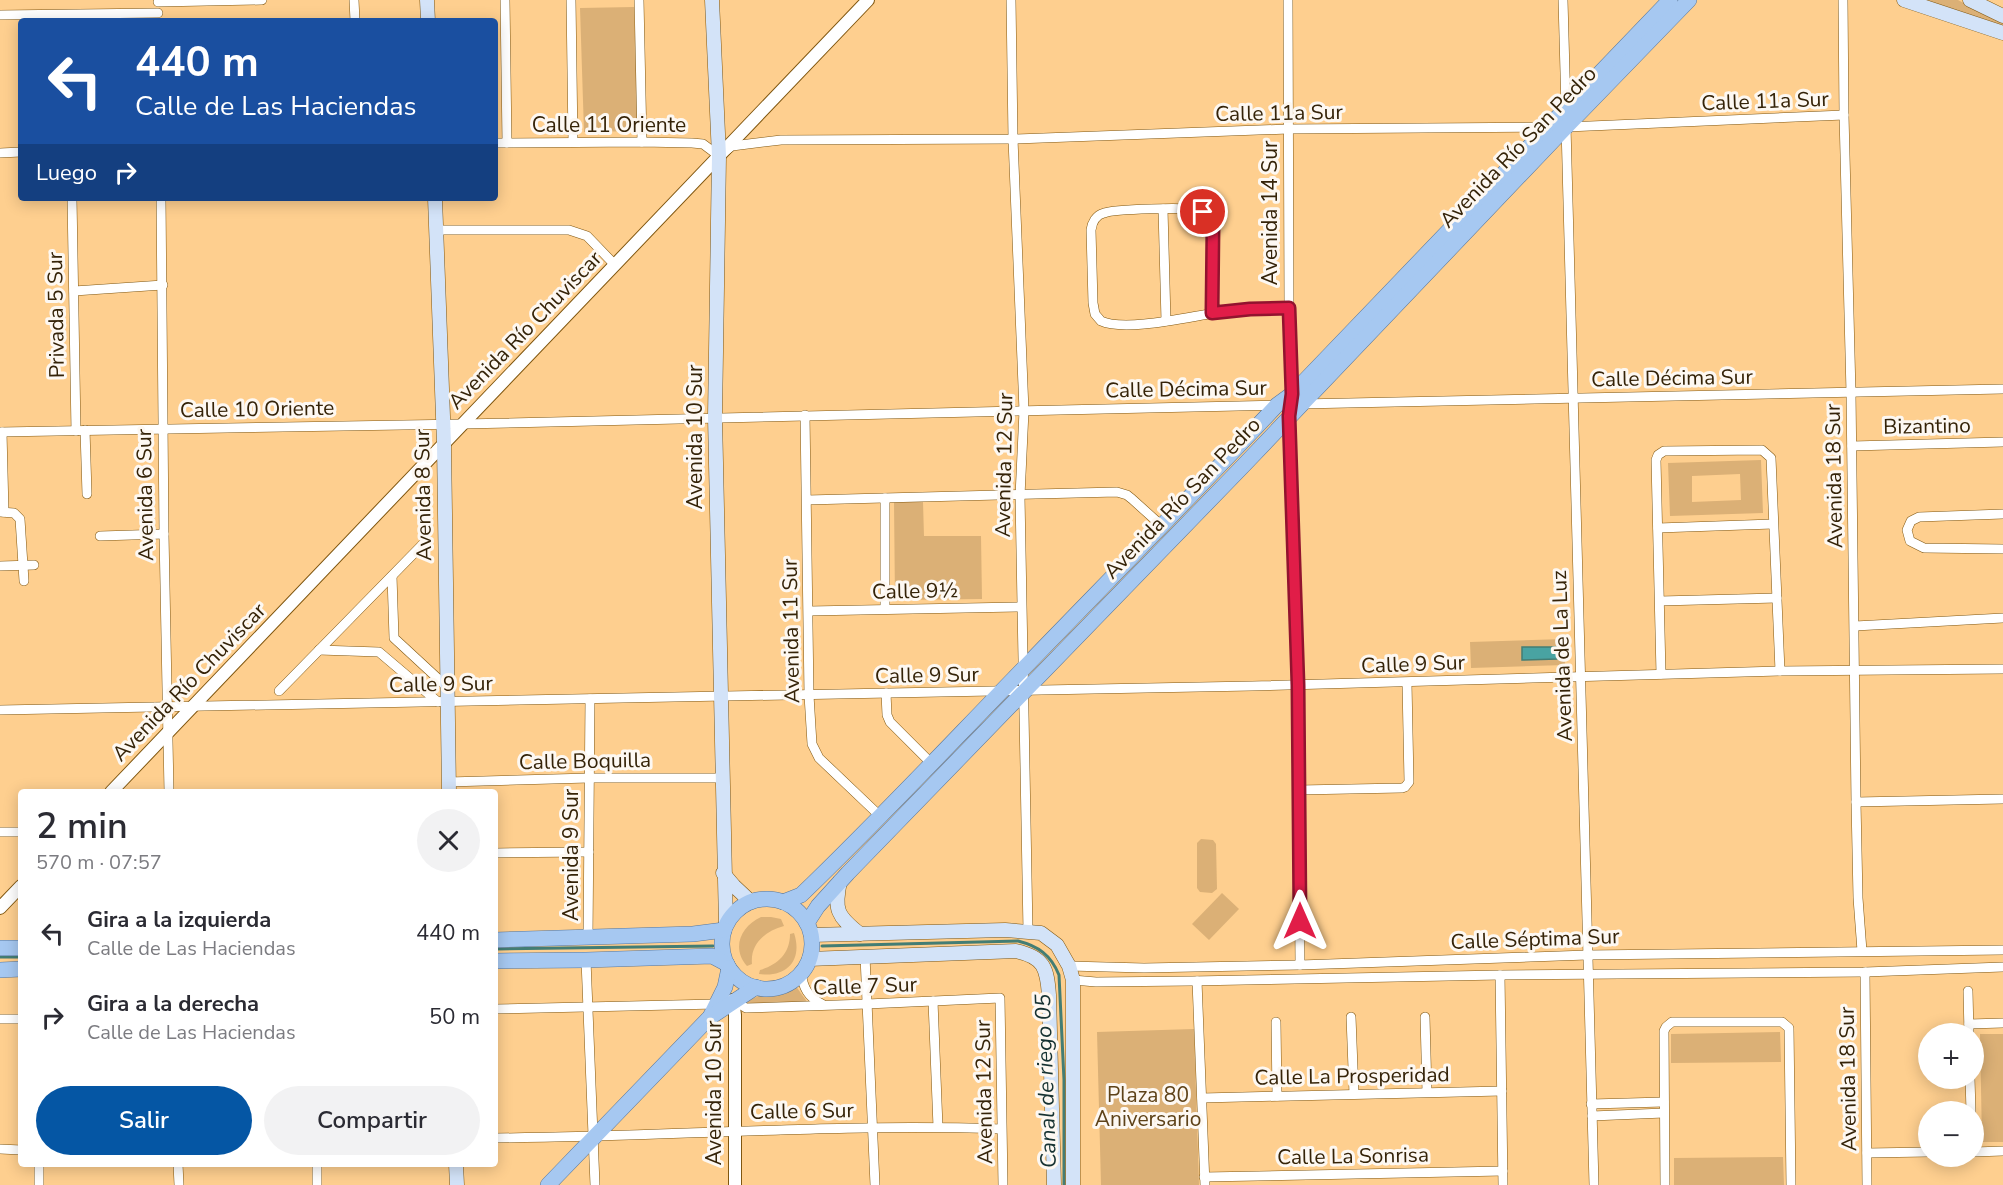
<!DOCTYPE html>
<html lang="es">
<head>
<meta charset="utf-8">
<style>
  :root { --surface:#fff; --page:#f2f2f3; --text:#2b2b33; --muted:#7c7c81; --accent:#0556a4 }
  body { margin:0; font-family:"Nunito Sans",sans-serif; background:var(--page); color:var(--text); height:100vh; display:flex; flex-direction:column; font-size:22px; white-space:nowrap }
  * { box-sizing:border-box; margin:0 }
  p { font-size:20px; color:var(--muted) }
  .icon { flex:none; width:33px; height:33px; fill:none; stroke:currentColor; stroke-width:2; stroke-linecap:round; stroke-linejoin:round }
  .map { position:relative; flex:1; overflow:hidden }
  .panel { position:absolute; left:18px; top:789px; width:480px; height:378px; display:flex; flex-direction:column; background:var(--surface); border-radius:6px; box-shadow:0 3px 15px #0003 }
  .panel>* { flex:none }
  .guide { position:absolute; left:18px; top:18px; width:480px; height:183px; border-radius:6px; box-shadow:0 3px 15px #0003; background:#1a4fa0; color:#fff; overflow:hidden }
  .controls { position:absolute; left:1918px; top:1023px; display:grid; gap:12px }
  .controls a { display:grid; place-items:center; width:66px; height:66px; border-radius:50%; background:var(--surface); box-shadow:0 3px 15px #0003; font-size:30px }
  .pin { position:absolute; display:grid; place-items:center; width:51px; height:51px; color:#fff; margin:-26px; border:3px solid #fff; border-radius:50%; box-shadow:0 2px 6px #0007 }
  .me { position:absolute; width:66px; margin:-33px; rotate:0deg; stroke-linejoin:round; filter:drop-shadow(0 0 4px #0008) }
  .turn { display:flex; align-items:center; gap:21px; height:126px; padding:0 18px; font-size:27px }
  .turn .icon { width:78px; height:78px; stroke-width:2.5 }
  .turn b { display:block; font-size:42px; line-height:51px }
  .then { display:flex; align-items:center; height:57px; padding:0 18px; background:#0003; gap:12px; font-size:22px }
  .round { display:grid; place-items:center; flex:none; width:63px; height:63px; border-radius:32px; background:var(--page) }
  .overview { display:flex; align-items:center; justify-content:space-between; height:102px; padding:0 18px }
  h1 { font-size:36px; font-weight:600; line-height:45px }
  .primary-button { display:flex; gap:12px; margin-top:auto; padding:12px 18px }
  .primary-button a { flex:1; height:69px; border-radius:36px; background:var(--accent); color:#fff; font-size:24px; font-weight:600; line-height:69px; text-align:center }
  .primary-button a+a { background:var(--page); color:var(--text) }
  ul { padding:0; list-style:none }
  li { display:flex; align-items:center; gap:18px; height:84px; padding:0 18px }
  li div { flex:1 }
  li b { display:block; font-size:22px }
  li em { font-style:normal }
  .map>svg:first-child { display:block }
  .green { fill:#dbb076; fill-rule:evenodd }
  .water { fill:#49a3a2; stroke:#437d74; stroke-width:1.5 }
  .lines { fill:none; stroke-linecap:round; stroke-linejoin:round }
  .stream { stroke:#437d74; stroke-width:3 }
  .minor-casing { stroke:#805710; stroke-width:10 }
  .tertiary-casing { stroke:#805710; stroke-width:14 }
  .secondary-casing { stroke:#805710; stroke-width:15 }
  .primary-casing { stroke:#587699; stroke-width:16 }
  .minor { stroke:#fff; stroke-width:9 }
  .tertiary { stroke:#fff; stroke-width:12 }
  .secondary { stroke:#d3e3f8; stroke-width:14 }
  .primary { stroke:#a6c8f1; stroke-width:15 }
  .route-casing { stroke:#92132f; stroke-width:15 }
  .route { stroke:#e11d48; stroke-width:10 }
  .labels { text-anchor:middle; stroke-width:6; stroke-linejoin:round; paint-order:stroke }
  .street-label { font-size:21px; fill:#352308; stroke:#fdf8f2 }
  .park-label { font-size:21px; fill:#5e4218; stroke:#fdf8f2 }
  .water-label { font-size:22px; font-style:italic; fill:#163232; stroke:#fdf8f2 }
</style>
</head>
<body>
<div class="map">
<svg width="2003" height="1185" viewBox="0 0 2003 1185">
  <rect width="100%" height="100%" fill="#fecf8f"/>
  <g class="green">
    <path d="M1923 0H1958L1971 7 2003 20V27Z"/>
    <path d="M634 7 638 131 584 132 580 8Z"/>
    <path d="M1761 460 1763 513 1670 516 1668 463ZM1740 474 1741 500 1692 502V476Z"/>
    <path d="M894 502H923L924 536H981L982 599 895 600Z"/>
    <path d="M1564 639 1565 665 1471 668 1470 642Z"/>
    <path d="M1201 839 1213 840 1216 844 1217 889 1212 893 1200 892 1197 888V843Z"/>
    <path d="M1222 893 1239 909 1209 940 1192 924Z"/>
    <path d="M761 917H771L781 919 784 926C765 931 750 944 752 964L747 966C731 948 741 926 761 917Z"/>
    <path d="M794 933C803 960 787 978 759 974L760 970C777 965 790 954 790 934Z"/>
    <path d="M795 985 808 1003 743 1004C759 992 778 995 795 985Z"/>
    <path d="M1194 1029 1199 1185H1101L1097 1032Z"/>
    <path d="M1780 1032 1781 1062 1671 1063V1034Z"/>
    <path d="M1980 1034H2003V1142H1982Z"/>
    <path d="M1783 1157 1784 1185H1674V1158Z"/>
  </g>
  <path class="water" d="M1522 647H1557V659L1522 660Z"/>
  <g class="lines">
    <g class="stream">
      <path d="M822 946 1018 941C1038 946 1051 955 1059 975L1064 1080V1185"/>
      <path d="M495 949 713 946"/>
      <path d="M0 957H21"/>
    </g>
    <g class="minor-casing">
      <g id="minor">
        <path d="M354 0 355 21"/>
        <path d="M505 0 507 143"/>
        <path d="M571 0 573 142"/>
        <path d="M639 0 642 142"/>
        <path d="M1011 0 1013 139 1024 411 1020 496 1028 931"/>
        <path d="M1288 0 1289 308 1292 394 1289 416 1298 685 1300 965"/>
        <path d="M1563 0 1566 109"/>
        <path d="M1843 0 1844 115 1851 393 1856 802 1858 898 1862 951"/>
        <path d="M158 2 262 0"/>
        <path d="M0 15 158 13"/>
        <path d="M1566 126 1594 1185"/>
        <path d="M1567 127 1844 115"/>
        <path d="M495 143 642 142 692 143 703 144 719 156 732 146 781 140 1013 139 1288 129 1547 127"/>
        <path d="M0 153 21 152"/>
        <path d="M72 198 76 431"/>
        <path d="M161 198 164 534 169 792"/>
        <path d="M1163 209 1166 321"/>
        <path d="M436 230H569L587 236 615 265"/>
        <path d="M74 291 163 285"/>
        <path d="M1212 313C1213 295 1218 233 1212 220 1210 214 1203 211 1197 210 1187 207 1114 209 1104 213 1096 215 1092 223 1091 230L1093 303 1095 314 1101 321C1125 332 1188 317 1215 313 1239 309 1264 308 1289 308"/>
        <path d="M1301 404 2003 389"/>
        <path d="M805 415 809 695 812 744 819 758 881 817"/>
        <path d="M85 430 87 494"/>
        <path d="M0 432 463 424 1278 405"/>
        <path d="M2 432 4 512"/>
        <path d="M1852 446 2003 442"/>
        <path d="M885 498V609"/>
        <path d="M807 500 1117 492 1127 495 1132 499 1163 527"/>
        <path d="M0 512 14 513 20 519 24 581"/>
        <path d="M2003 514 1919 517 1911 521 1907 530 1910 541 1924 548 2003 549"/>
        <path d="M1658 528 1773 524"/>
        <path d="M100 536 164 534"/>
        <path d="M0 566 34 565"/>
        <path d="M392 576 394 638 447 687"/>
        <path d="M1660 601 1777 598"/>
        <path d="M809 611 1021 607"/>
        <path d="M1855 626 2003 618"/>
        <path d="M319 650 379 652 438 702"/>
        <path d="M1661 674 1656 460 1658 455 1664 451 1762 450 1771 458 1780 671"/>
        <path d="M279 691 426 541"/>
        <path d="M886 693 887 715 890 722 932 764"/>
        <path d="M0 710 1252 686 1780 671 2003 669"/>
        <path d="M448 782 589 778H722"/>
        <path d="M1299 790 1402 788 1405 787 1409 782 1407 683"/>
        <path d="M1856 802 2003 799"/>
        <path d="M0 832H21"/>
        <path d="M495 853 589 852"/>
        <path d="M588 939 590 699"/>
        <path d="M865 956 875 1185"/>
        <path d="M586 960 595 1185"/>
        <path d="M1069 966 1144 968 1300 965 1587 955 2003 950"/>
        <path d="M801 972C803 988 808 997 822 1004"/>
        <path d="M1865 972 1867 1185"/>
        <path d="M1500 975 1503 1185"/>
        <path d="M1073 980 1096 982 1192 981 1500 975 1865 972 2003 967"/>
        <path d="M1197 981 1205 1185"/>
        <path d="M1968 991 1969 1034"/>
        <path d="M733 1000 746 1008 867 1004 1000 998 1003 1185"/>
        <path d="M933 1001 938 1127"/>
        <path d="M495 1009 717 1004"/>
        <path d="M1351 1017 1354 1094"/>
        <path d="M1425 1017 1427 1092"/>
        <path d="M0 1019H21"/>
        <path d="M1276 1022 1277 1096"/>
        <path d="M1969 1024 2003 1023"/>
        <path d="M1970 1078 1971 1112"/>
        <path d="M1202 1098 1502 1091"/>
        <path d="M1591 1104 1664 1102"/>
        <path d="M1592 1116 1664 1113"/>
        <path d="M495 1138C664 1137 832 1123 1001 1129"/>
        <path d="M0 1149 21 1150"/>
        <path d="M1974 1152 2003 1151"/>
        <path d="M1867 1153 1929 1152"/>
        <path d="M39 1164V1185"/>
        <path d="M178 1164 179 1185"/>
        <path d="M317 1164V1185"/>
        <path d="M1204 1177 1503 1171"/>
        <path d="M1665 1185 1664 1031 1666 1027 1672 1022H1782L1789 1028 1791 1185"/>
      </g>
    </g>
    <g class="tertiary-casing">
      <g id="tertiary">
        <path d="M111 792 868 0"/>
        <path d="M0 908 21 886"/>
        <path d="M733 1000 735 1015V1185"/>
      </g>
    </g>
    <g class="secondary-casing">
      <g id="secondary">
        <path d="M427 0 428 21"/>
        <path d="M712 0 719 156 715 417 726 925"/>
        <path d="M1904 0 2003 33"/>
        <path d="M1970 0 2003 16"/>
        <path d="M435 198 444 444 449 792"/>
        <path d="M723 873 734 886 751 902"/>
        <path d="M840 881C834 910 837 916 860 934"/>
        <path d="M811 935 1005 930 1041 933 1057 945 1069 966 1073 980V1185"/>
        <path d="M809 959 1016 951C1044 957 1047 968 1049 995L1054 1185"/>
        <path d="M456 1164 457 1185"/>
      </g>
    </g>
    <g class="primary-casing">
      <g id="primary">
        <circle cx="767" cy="944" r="45"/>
        <path d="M783 902 801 895C877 822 949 745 1023 669 1108 581 1194 494 1277 405L1292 394 1670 0"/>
        <path d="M807 923 818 906 848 873 1243 466 1566 127 1689 0"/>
        <path d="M495 940 693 934 724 930"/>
        <path d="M0 948H21"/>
        <path d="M495 961 586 960 712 956 727 964"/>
        <path d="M0 970 21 969"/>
        <path d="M711 1015 725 987 729 968"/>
        <path d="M548 1185 709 1018 756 987"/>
      </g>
    </g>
    <use href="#minor" class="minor"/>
    <use href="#tertiary" class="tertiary"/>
    <use href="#secondary" class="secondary"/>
    <use href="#primary" class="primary"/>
  </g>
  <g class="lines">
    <g class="route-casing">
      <path id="route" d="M1203 212 1212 219 1213 225 1212 313 1250 309 1289 308 1292 394 1289 416 1298 685 1300 921"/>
    </g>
    <use href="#route" class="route"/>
  </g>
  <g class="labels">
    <g class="street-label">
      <text transform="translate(1765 101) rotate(-2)" y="7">Calle 11a Sur</text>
      <text transform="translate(1279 113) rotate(-1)" y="7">Calle 11a Sur</text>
      <text x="609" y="132">Calle 11 Oriente</text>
      <text transform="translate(1518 147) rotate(-46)" y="7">Avenida Río San Pedro</text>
      <text transform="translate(1270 213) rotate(-90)" y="7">Avenida 14 Sur</text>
      <text transform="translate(56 315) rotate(-91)" y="7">Privada 5 Sur</text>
      <text transform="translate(525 330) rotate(-46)" y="7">Avenida Río Chuviscar</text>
      <text transform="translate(1672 378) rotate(-1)" y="7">Calle Décima Sur</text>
      <text transform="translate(1186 389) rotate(-1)" y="7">Calle Décima Sur</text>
      <text transform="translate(257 409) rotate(-1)" y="7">Calle 10 Oriente</text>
      <text transform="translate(1927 426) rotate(-1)" y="7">Bizantino</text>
      <text transform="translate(695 437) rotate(-90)" y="7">Avenida 10 Sur</text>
      <text transform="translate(1004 465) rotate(-89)" y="7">Avenida 12 Sur</text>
      <text transform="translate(1834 476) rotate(-91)" y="7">Avenida 18 Sur</text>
      <text transform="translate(145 495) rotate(-91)" y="7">Avenida 6 Sur</text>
      <text transform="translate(423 495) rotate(-91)" y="7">Avenida 8 Sur</text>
      <text transform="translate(1182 498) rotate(-46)" y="7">Avenida Río San Pedro</text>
      <text transform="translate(915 591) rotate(-1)" y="7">Calle 9½</text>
      <text transform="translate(791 631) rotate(-91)" y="7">Avenida 11 Sur</text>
      <text transform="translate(1562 656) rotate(-92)" y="7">Avenida de La Luz</text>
      <text transform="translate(1413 664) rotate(-2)" y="7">Calle 9 Sur</text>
      <text transform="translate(927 675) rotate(-1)" y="7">Calle 9 Sur</text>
      <text transform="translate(189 682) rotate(-46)" y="7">Avenida Río Chuviscar</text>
      <text transform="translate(441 684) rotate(-1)" y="7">Calle 9 Sur</text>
      <text transform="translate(585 761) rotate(-1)" y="7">Calle Boquilla</text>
      <text transform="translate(571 855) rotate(-90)" y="7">Avenida 9 Sur</text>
      <text transform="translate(1535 939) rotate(-2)" y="7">Calle Séptima Sur</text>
      <text transform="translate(865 986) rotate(-2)" y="7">Calle 7 Sur</text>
      <text transform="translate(1352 1076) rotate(-1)" y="7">Calle La Prosperidad</text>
      <text transform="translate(1848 1079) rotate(-91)" y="7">Avenida 18 Sur</text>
      <text transform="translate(984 1092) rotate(-91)" y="7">Avenida 12 Sur</text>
      <text transform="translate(714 1093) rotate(-90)" y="7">Avenida 10 Sur</text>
      <text transform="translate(802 1111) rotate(-1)" y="7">Calle 6 Sur</text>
      <text transform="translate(1353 1156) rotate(-1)" y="7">Calle La Sonrisa</text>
    </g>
    <g class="park-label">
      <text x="1148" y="1102">Plaza 80<tspan x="1148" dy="24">Aniversario</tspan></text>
    </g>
    <g class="water-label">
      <text transform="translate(1045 1081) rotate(-92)" y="8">Canal de riego 05</text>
    </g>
  </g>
</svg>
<div class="controls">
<a>+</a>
<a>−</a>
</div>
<div class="pin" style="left:1203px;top:212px;background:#d93025"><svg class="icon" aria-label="arrive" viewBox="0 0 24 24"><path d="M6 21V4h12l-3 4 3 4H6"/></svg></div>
<svg class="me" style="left:1300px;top:921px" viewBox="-20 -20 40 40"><path d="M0-17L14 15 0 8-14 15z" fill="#e11d48" stroke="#fff" stroke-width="4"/></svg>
<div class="guide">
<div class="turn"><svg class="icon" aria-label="left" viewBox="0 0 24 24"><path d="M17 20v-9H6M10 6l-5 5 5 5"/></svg><div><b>440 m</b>Calle de Las Haciendas</div></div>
<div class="then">Luego<svg class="icon" aria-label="right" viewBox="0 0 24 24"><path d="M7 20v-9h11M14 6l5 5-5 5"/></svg></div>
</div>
<section class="panel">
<div class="overview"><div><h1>2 min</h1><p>570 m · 07:57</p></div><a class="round"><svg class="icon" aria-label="close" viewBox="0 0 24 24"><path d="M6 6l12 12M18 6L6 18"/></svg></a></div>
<ul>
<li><svg class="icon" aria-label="left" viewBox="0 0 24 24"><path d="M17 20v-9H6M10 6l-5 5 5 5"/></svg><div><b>Gira a la izquierda</b><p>Calle de Las Haciendas</p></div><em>440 m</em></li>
<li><svg class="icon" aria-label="right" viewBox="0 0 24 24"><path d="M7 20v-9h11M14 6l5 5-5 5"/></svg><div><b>Gira a la derecha</b><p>Calle de Las Haciendas</p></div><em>50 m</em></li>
</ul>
<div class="primary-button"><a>Salir</a><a>Compartir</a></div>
</section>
</div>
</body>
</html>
